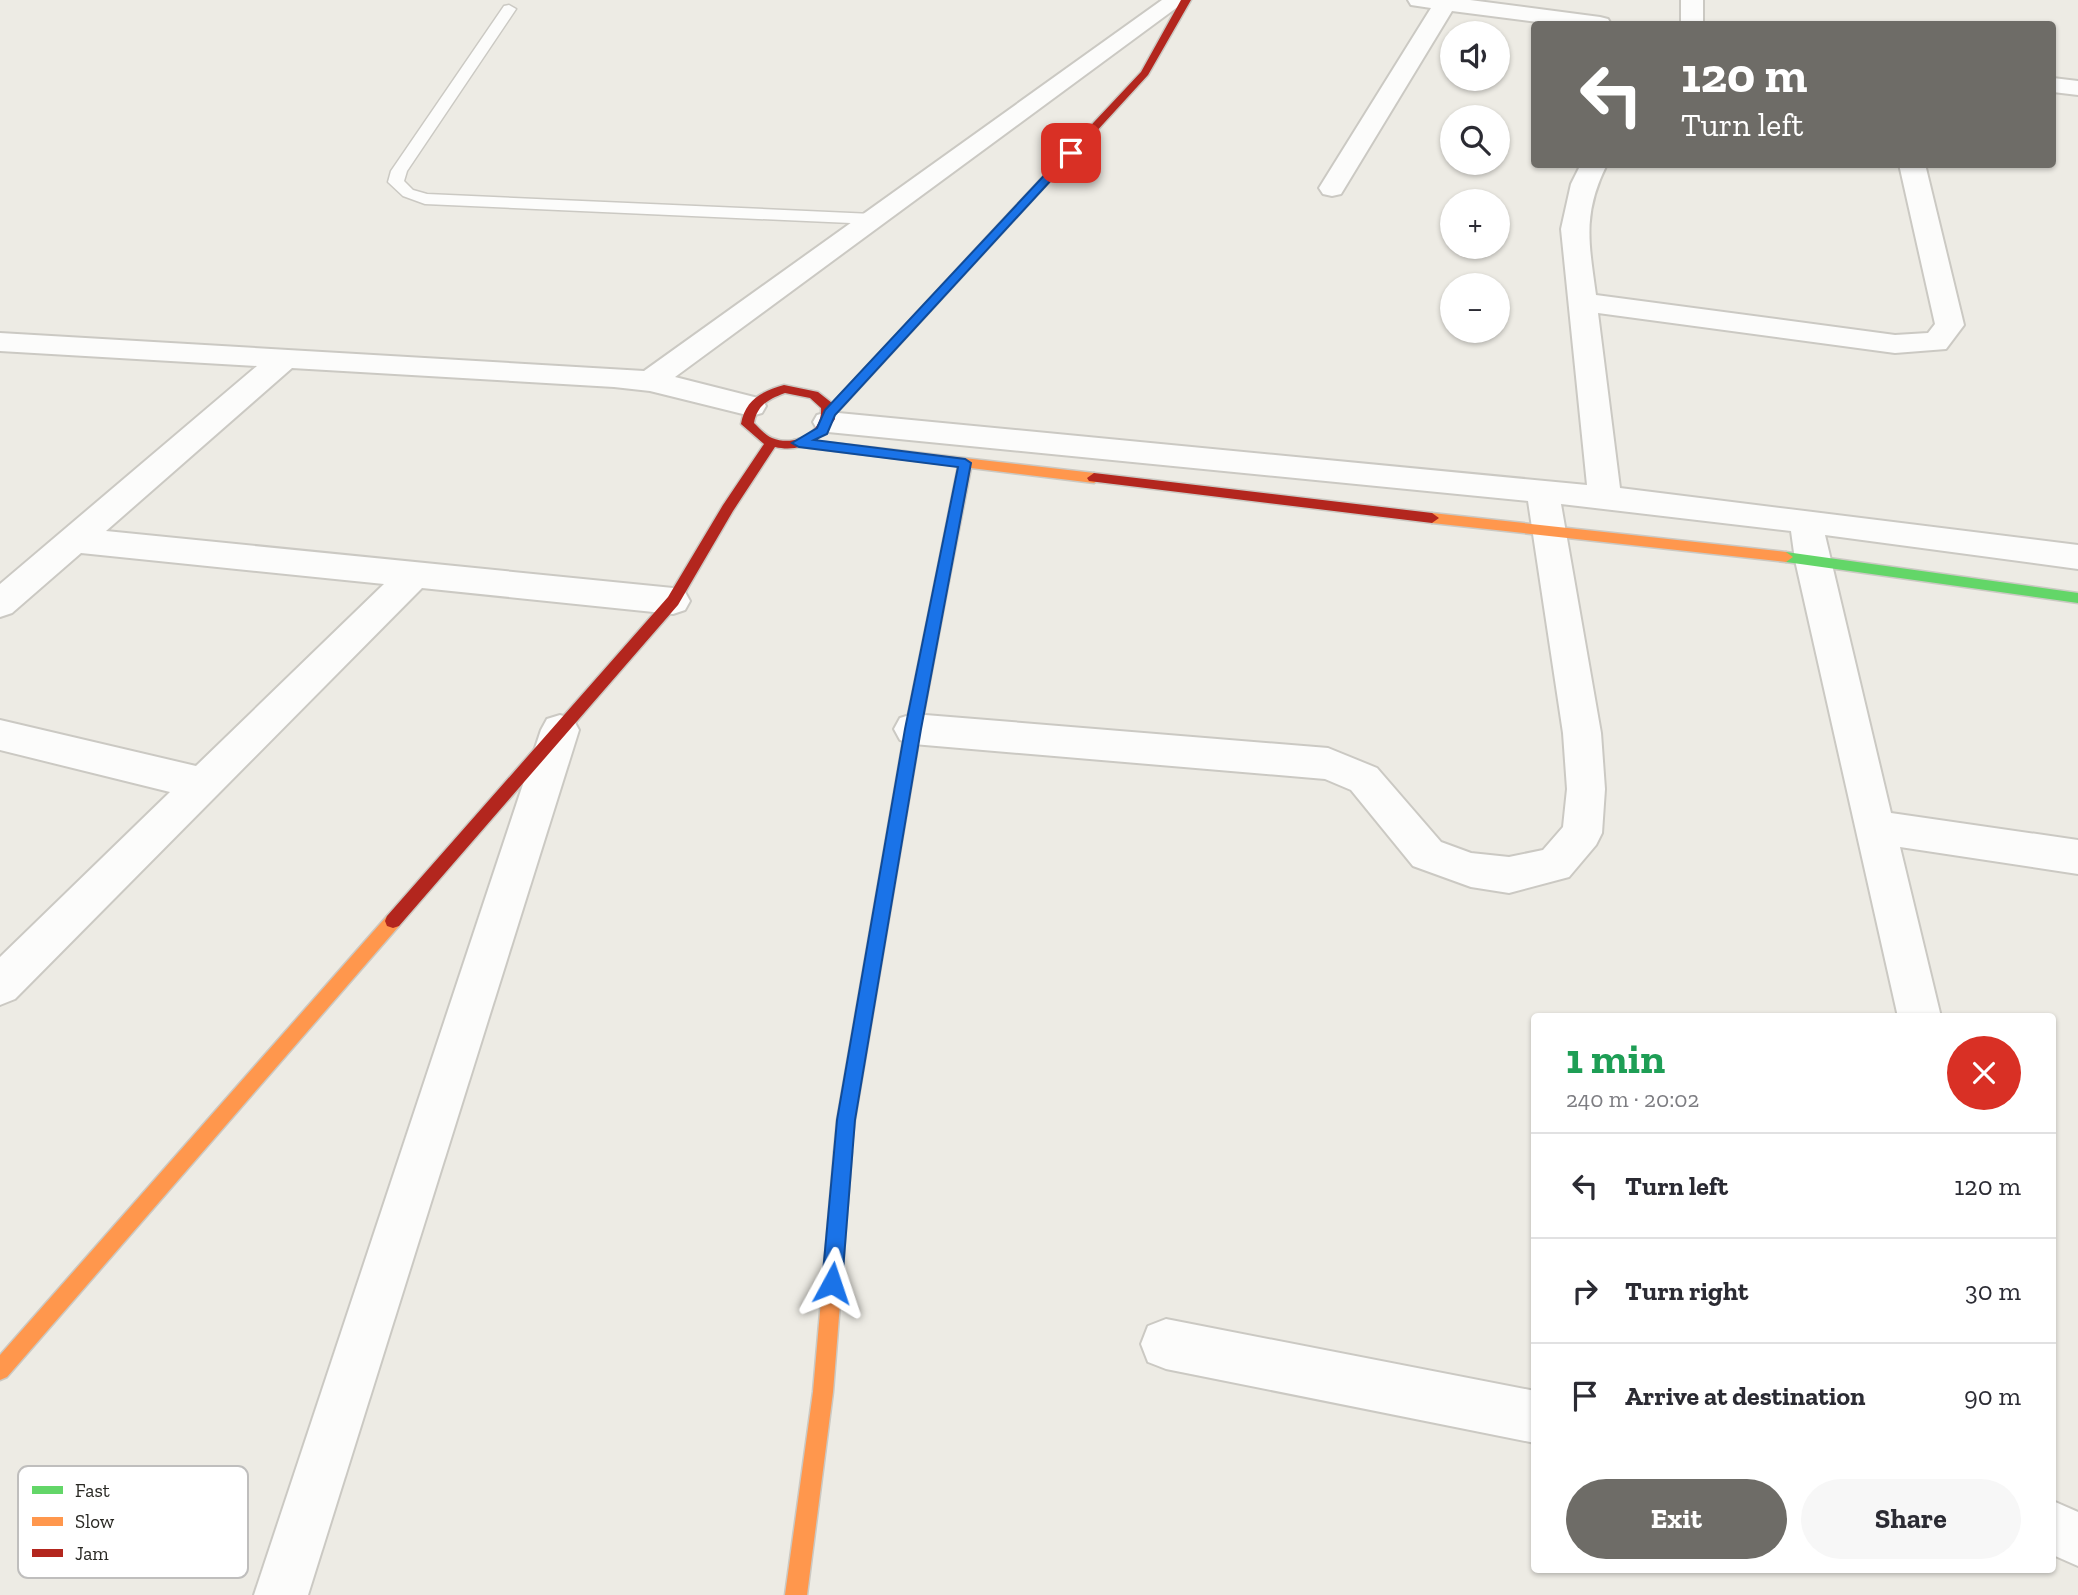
<!DOCTYPE html>
<html lang="en">
<head>
<meta charset="utf-8">
<style>
  :root { --surface:#fff; --page:#f7f7f7; --text:#2b2b33; --muted:#7c7c81; --line:#e1e1e2; --accent:#6e6c67 }
  body { margin:0; font-family:"Zilla Slab",serif; background:var(--page); color:var(--text); height:100vh; display:flex; flex-direction:column; font-size:26px; white-space:nowrap }
  * { box-sizing:border-box; margin:0 }
  p { font-size:23px; color:var(--muted) }
  .icon { flex:none; width:38px; height:38px; fill:none; stroke:currentColor; stroke-width:2; stroke-linecap:round; stroke-linejoin:round }
  .map { position:relative; flex:1; overflow:hidden }
  .details { position:absolute; left:1531px; top:1013px; width:525px; height:560px; display:flex; flex-direction:column; background:var(--surface); border-radius:7px; box-shadow:0 2px 5px #0004 }
  .details>* { flex:none }
  .hud { position:absolute; left:1531px; top:21px; width:525px; height:147px; border-radius:7px; box-shadow:0 2px 5px #0004; background:#6e6c67; color:#fff; overflow:hidden }
  .fabs { position:absolute; left:1440px; top:21px; display:grid; gap:14px }
  .fabs a { display:grid; place-items:center; width:70px; height:70px; border-radius:50%; background:var(--surface); box-shadow:0 2px 5px #0004; font-size:35px }
  .pin { position:absolute; display:grid; place-items:center; width:60px; height:60px; color:#fff; margin:-30px; border-radius:14px; box-shadow:0 4px 10px #0006 }
  .me { position:absolute; width:77px; margin:-38px; rotate:5deg; stroke-linejoin:round; filter:drop-shadow(0 0 5px #0008) }
  .turn { display:flex; align-items:center; gap:24px; height:147px; padding:0 35px; font-size:32px }
  .turn .icon { width:91px; height:91px; stroke-width:2.5 }
  .turn b { display:block; font-size:49px; line-height:60px }
  .round { display:grid; place-items:center; flex:none; width:74px; height:74px; border-radius:37px; background:var(--page) }
  .head { display:flex; align-items:center; justify-content:space-between; height:119px; padding:0 35px }
  h1 { font-size:42px; font-weight:700; line-height:52px; color:#1e9e55 }
  .cta { display:flex; gap:14px; margin-top:auto; padding:14px 35px }
  .cta a { flex:1; height:80px; border-radius:42px; background:var(--accent); color:#fff; font-size:28px; font-weight:700; line-height:80px; text-align:center }
  .cta a+a { background:var(--page); color:var(--text) }
  ul { padding:0; list-style:none }
  li { display:flex; align-items:center; gap:21px; height:105px; padding:0 35px; border-top:2px solid var(--line) }
  li div { flex:1 }
  li b { display:block; font-size:26px }
  li em { font-style:normal }
  .map>svg:first-child { display:block }
  .lines { fill:none; stroke-linecap:round; stroke-linejoin:round }
  .lane-casing { stroke:#cbc9c3; stroke-width:3 }
  .street-casing { stroke:#cbc9c3; stroke-width:4 }
  .fast-casing { stroke:#cbc9c3; stroke-width:3 }
  .slow-casing { stroke:#cbc9c3; stroke-width:3 }
  .jam-casing { stroke:#cbc9c3; stroke-width:3 }
  .lane { fill:#fcfcfb; fill-rule:evenodd }
  .street { fill:#fcfcfb; fill-rule:evenodd }
  .fast { fill:#63d668; fill-rule:evenodd }
  .slow { fill:#ff974d; fill-rule:evenodd }
  .jam { fill:#b3261e; fill-rule:evenodd }
  .route { fill:#1a73e8; stroke:#114b97; stroke-width:2 }
  .key { fill:#fff; stroke:#bfbebd; stroke-width:2 }
  .key-label { font-size:19px; fill:#292823 }
</style>
</head>
<body>
<div class="map">
<svg width="2078" height="1595" viewBox="0 0 2078 1595">
  <rect width="100%" height="100%" fill="#edebe4"/>
  <g class="lines">
    <g class="lane-casing">
      <path id="lane" d="M509 5 516 9 407 171 404 181 413 190 427 194 873 214 881 219 873 224 425 204 403 196 388 182 391 171 504 6Z"/>
    </g>
    <g class="street-casing">
      <g id="street">
        <path d="M1162 0H1187L675 377 762 399 766 406 762 413 751 416 650 391 614 387 292 368 106 531 673 588 685 592 690 601 685 610 673 614 422 588 15 999 0 1005V957L170 792 0 750V720L196 766 384 584 81 553 12 613 0 617V584L257 366 0 351V333L644 371Z"/>
        <path d="M1408 0H1470L1600 17 1608 19 1611 24H1553L1452 11 1341 194 1332 196 1323 194 1319 188 1431 8 1411 5Z"/>
        <rect x="1681" y="0" width="22" height="24"/>
        <path d="M2053 78 2078 81V95L2053 92Z"/>
        <path d="M1581 164H1607C1582 214 1589 243 1596 295L1895 335 1928 333 1935 324 1899 164H1925L1964 325 1946 349 1895 353 1598 313 1620 488 2078 545V569L1825 535 1891 813 2078 840V874L1900 847 1941 1017H1898L1795 560 1791 531 1561 504 1601 733 1605 789 1602 833 1596 845 1569 877 1509 893 1471 887 1413 866 1351 790 1325 779 913 744 900 740 894 729 900 718 913 714 1328 748 1377 768 1441 842 1471 853 1509 857 1543 850 1563 827 1567 789 1563 733 1528 501 828 432 817 429 813 422 817 415 828 412 1587 485 1561 229 1571 184Z"/>
        <path d="M560 715 573 719 579 730 308 1595H254L541 730 547 719Z"/>
        <path d="M1166 1319 1535 1391V1443L1166 1369 1148 1362 1141 1344 1148 1326Z"/>
        <path d="M2053 1501 2078 1512V1566L2053 1555Z"/>
      </g>
    </g>
    <g class="fast-casing">
      <g id="fast">
        <path d="M1064 154 1073 156 834 416H826V410Z"/>
        <path d="M1786 552 2078 593V603L1786 562 1779 557Z"/>
        <path d="M942 576 949 581 921 729 855 1120 850 1159 843 1161 836 1159 834 1152 837 1120 905 729 935 581Z"/>
      </g>
    </g>
    <g class="slow-casing">
      <g id="slow">
        <path d="M799 439 1094 473 1101 478 1094 483 971 468 949 581 942 586 935 581 958 466 794 446V440Z"/>
        <path d="M1432 513 1786 552 1793 557 1786 562 1432 523 1425 518Z"/>
        <path d="M393 914 399 916 401 921 399 926 7 1377 0 1380V1355L387 916Z"/>
        <path d="M843 1143 850 1145 852 1152 833 1392 807 1595H785L813 1392 834 1152 836 1145Z"/>
      </g>
    </g>
    <g class="jam-casing">
      <g id="jam">
        <path d="M1181 0H1191L1148 75 1072 158H1064V154L1141 72Z"/>
        <path d="M784 385 818 392 832 403 835 419C821 440 801 453 775 447L733 511 678 605 399 926 393 928 387 926 385 921 387 916 668 597 723 505 764 444 741 424C745 400 762 391 784 385ZM785 393 810 398 821 408C823 434 794 447 772 438 765 435 759 428 754 423 757 405 769 399 785 393Z"/>
        <path d="M1094 473 1432 513 1439 518 1432 523 1089 481 1087 478Z"/>
      </g>
    </g>
    <use href="#lane" class="lane"/>
    <use href="#street" class="street"/>
    <use href="#fast" class="fast"/>
    <use href="#slow" class="slow"/>
    <use href="#jam" class="jam"/>
  </g>
  <path class="route" d="M1067 151 1076 153 835 415 827 434 814 440 965 459 971 463 921 729 855 1120 842 1283 839 1291 832 1293 825 1291 822 1283 837 1120 905 729 958 467 799 447 792 443 817 428 825 410Z"/>
  <rect x="18" y="1466" width="230" height="112" rx="10" class="key"/>
  <rect x="32" y="1486" width="31" height="8" fill="#63d668"/>
  <rect x="32" y="1517" width="31" height="9" fill="#ff974d"/>
  <rect x="32" y="1549" width="31" height="8" fill="#b3261e"/>
  <g class="key-label">
    <text x="75" y="1497">Fast</text>
    <text x="75" y="1528">Slow</text>
    <text x="75" y="1560">Jam</text>
  </g>
</svg>
<div class="fabs">
<a><svg class="icon" aria-label="sound" viewBox="0 0 24 24"><path d="M4 9h4l5-4v14l-5-4H4zM17 9q2 3 0 6"/></svg></a>
<a><svg class="icon" aria-label="search" viewBox="0 0 24 24"><circle cx="10" cy="10" r="6"/><path d="M15 15l6 6"/></svg></a>
<a>+</a>
<a>−</a>
</div>
<div class="pin" style="left:1071px;top:153px;background:#d93025"><svg class="icon" aria-label="arrive" viewBox="0 0 24 24"><path d="M6 21V4h12l-3 4 3 4H6"/></svg></div>
<svg class="me" style="left:832px;top:1283px" viewBox="-20 -20 40 40"><path d="M0-17L14 15 0 8-14 15z" fill="#1a73e8" stroke="#fff" stroke-width="4"/></svg>
<div class="hud">
<div class="turn"><svg class="icon" aria-label="left" viewBox="0 0 24 24"><path d="M17 20v-9H6M10 6l-5 5 5 5"/></svg><div><b>120 m</b>Turn left</div></div>
</div>
<section class="details">
<div class="head"><div><h1>1 min</h1><p>240 m · 20:02</p></div><a class="round" style="background:#d93025;color:#fff"><svg class="icon" aria-label="close" viewBox="0 0 24 24"><path d="M6 6l12 12M18 6L6 18"/></svg></a></div>
<ul>
<li><svg class="icon" aria-label="left" viewBox="0 0 24 24"><path d="M17 20v-9H6M10 6l-5 5 5 5"/></svg><div><b>Turn left</b></div><em>120 m</em></li>
<li><svg class="icon" aria-label="right" viewBox="0 0 24 24"><path d="M7 20v-9h11M14 6l5 5-5 5"/></svg><div><b>Turn right</b></div><em>30 m</em></li>
<li><svg class="icon" aria-label="arrive" viewBox="0 0 24 24"><path d="M6 21V4h12l-3 4 3 4H6"/></svg><div><b>Arrive at destination</b></div><em>90 m</em></li>
</ul>
<div class="cta"><a>Exit</a><a>Share</a></div>
</section>
</div>
</body>
</html>
